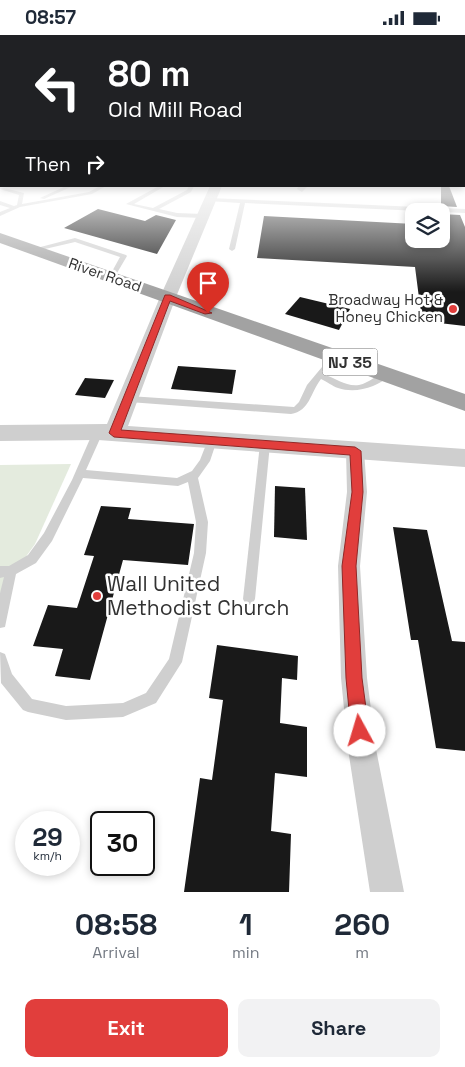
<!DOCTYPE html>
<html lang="en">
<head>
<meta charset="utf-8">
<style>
  :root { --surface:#fff; --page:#f2f2f3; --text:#1f2937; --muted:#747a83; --accent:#e13e3c }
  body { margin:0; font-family:"Space Grotesk",sans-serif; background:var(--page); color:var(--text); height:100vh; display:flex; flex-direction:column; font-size:19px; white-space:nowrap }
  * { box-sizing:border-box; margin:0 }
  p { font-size:16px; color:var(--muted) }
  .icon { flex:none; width:28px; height:28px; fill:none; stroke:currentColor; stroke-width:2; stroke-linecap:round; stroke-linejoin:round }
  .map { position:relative; height:857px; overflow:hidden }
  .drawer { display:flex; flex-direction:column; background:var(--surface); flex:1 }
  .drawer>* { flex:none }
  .hud { position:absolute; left:0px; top:0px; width:465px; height:152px; box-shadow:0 2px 8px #0003; background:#202124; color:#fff; overflow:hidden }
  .controls { position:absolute; left:405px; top:168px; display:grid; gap:10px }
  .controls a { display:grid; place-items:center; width:45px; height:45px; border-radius:10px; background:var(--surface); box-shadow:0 2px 8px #0003; font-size:25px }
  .speed { position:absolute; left:15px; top:776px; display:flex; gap:10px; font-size:25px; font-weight:700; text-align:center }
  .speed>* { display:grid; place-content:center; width:65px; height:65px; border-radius:50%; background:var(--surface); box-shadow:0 2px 8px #0003; line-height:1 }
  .speed small { font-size:12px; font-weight:400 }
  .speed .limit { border:2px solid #111; border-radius:8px; background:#fff; color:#111 }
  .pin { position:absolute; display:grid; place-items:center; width:42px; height:42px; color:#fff; margin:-51px -21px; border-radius:50% 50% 50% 0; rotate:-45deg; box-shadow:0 0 5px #0007 }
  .pin .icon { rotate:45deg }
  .me { position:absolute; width:55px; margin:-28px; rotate:354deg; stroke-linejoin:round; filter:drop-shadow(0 0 4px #0008) }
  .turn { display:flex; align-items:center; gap:18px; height:105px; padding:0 25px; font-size:22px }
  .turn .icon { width:65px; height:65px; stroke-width:2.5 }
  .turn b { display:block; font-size:35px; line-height:42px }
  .then { display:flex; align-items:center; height:48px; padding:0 25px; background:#0003; gap:10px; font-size:19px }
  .eta { display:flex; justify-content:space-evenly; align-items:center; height:85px; text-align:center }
  .eta b { font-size:30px; font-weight:700; line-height:35px }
  .cta { display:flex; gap:10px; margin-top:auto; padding:10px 25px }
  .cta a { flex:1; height:58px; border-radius:10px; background:var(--accent); color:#fff; font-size:20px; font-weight:700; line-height:58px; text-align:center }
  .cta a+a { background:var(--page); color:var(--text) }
  .status { display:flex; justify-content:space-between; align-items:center; height:35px; padding:0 25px; background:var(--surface); direction:ltr }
  .status svg { height:14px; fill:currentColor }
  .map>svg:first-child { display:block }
  .green { fill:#e4ebde }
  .building { fill:#191919 }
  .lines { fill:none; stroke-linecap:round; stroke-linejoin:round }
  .service { fill:#cfcfcf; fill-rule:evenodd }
  .minor { fill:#cfcfcf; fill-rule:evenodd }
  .tertiary { fill:#cfcfcf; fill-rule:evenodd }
  .trunk { fill:#a2a2a2; fill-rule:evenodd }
  .route { fill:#e13e3c; stroke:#922827 }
  .poi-dot { fill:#e13e3c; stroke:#fff; stroke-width:2 }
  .labels { text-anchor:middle; stroke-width:5; stroke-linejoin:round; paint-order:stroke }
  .far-street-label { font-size:15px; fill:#323232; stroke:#fff }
  .far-poi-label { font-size:15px; fill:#323232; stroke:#fff; text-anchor:end }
  .shield { fill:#fff; stroke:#707070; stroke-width:1 }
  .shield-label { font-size:16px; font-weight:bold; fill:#323232 }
  .near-poi-label { font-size:21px; fill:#323232; stroke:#fff; text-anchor:start }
</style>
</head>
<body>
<div class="status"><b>08:57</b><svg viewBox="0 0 49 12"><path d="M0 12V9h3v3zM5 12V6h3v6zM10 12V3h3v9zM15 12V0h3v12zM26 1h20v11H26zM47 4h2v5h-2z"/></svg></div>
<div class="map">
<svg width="465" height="857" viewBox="0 0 465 857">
  <rect width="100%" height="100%" fill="#fff"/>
  <path class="green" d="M71 429 35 509 0 558V430Z"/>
  <g class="building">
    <path d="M441 151H449L457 172 441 171Z"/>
    <path d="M98 174 145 186 156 180 176 185 157 219 64 193Z"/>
    <path d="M441 179 460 180 465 192V291L422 286 415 232 257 223 264 181 414 189V204H441Z"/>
    <path d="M300 262 350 274 339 295 285 279Z"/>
    <path d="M178 331 236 335 232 359 171 354Z"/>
    <path d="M85 343 114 345 105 363 75 360Z"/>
    <path d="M275 451 305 453 307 505 274 502Z"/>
    <path d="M101 471 131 473 128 484 194 489 188 530 123 525 90 645 55 641 63 614 33 611 48 570 77 573 94 521 84 520Z"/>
    <path d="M393 492 427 495 452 606 465 607V716L436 713 418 605H411Z"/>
    <path d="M217 610 298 621 297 645 282 643 280 688 307 692V742L275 738 271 796 291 799 289 857H184L200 743 212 745 223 665 209 663Z"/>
  </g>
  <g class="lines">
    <g class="service">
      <path d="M66 151H73L44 164 40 163Z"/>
      <path d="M100 151H106L92 159 20 172 0 181V177L10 173 0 170V166L14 171 17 170 19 160 0 154V152L24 158 22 169 89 157Z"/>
      <path d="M159 151H165L134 169 153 173 187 155 189 151H194L191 157 159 174 177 178 203 179 206 181 203 183 177 182 126 169Z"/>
      <path d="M210 163 465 174V178L245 168 235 214 232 216 229 214 240 168 208 166Z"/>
      <path d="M75 203 126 220 127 221 114 243 109 242 120 222 75 207 32 217 29 215Z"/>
      <path d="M332 320H335L339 322 325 340C336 343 346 352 359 350 370 348 378 337 389 338L390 340C378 352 356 359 338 353 332 351 328 347 321 344 310 358 310 376 291 379L129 367 125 364 129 361 294 372 299 367 307 350Z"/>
      <path d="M98 394 103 397 86 435 177 443 192 436 200 425 209 402H215L217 405 210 426 198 443 208 487 206 518 182 627 156 668 123 682 66 685 28 677 23 675 1 648 0 617 5 619 12 639 32 664 66 671 123 668 146 658 169 624 194 518 196 487 188 447 178 451 83 443 52 506 36 528 16 539 6 587 5 592 0 593V558L4 542 0 543V531H9L28 520 44 498 72 445 93 397Z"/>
      <path d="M265 405 270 409 255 564 253 568 249 570 245 568 243 564 260 409Z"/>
    </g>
    <g class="minor">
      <path d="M464 137H465V142L464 141Z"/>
      <path d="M299 151H308L302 157 297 154Z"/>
      <path d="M355 409 361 411 364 416 367 457 360 531 367 643 376 714 404 857H370L348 714 341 643 338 531 347 457 346 416 349 411Z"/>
    </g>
    <path class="tertiary" d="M210 151H222L176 262 128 391 465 414V432L98 405 0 406V390L107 389 160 262Z"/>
    <path class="trunk" d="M0 198 465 359V376L0 208Z"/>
  </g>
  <linearGradient id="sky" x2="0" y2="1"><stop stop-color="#9ec5ea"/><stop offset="0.53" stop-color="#fff"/><stop offset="1" stop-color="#fff" stop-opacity="0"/></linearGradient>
  <rect width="465" height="257" fill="url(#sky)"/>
  <path class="route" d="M165 260H170L212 278 205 279 170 266 121 395 355 412 361 416 363 457 356 531 362 643 369 696 366 702 360 705 354 702 351 696 346 643 342 531 352 457 350 420 114 402 109 398Z"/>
  <g class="poi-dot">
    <circle cx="453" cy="274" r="5"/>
    <circle cx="97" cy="561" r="5"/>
  </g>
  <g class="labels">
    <g class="far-street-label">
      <text transform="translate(105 240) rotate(19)" y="5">River Road</text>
    </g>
    <g class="far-poi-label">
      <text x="443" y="270">Broadway Hot &amp;<tspan x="443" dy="17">Honey Chicken</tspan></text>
    </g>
    <rect class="shield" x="322.5" y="313.5" width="55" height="27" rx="4"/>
    <g class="shield-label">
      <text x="350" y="333">NJ 35</text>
    </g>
    <g class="near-poi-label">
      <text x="107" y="556">Wall United<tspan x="107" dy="24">Methodist Church</tspan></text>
    </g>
  </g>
</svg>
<div class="controls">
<a><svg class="icon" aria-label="layers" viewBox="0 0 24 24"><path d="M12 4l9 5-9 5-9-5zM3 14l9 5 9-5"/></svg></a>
</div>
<div class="speed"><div>29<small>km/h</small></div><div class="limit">30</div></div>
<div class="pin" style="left:208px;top:278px;background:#d93025"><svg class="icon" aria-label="arrive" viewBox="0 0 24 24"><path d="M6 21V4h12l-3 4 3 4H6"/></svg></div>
<svg class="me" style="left:360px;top:696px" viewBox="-20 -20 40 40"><circle r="19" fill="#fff"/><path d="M0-13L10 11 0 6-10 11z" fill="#e13e3c"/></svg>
<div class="hud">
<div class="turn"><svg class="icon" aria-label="left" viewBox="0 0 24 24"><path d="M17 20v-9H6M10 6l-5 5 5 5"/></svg><div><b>80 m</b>Old Mill Road</div></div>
<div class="then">Then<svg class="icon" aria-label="right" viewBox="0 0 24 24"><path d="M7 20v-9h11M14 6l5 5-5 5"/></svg></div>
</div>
</div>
<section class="drawer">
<div class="eta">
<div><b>08:58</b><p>Arrival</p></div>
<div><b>1</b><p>min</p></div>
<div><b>260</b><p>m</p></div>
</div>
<div class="cta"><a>Exit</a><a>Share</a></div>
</section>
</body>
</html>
